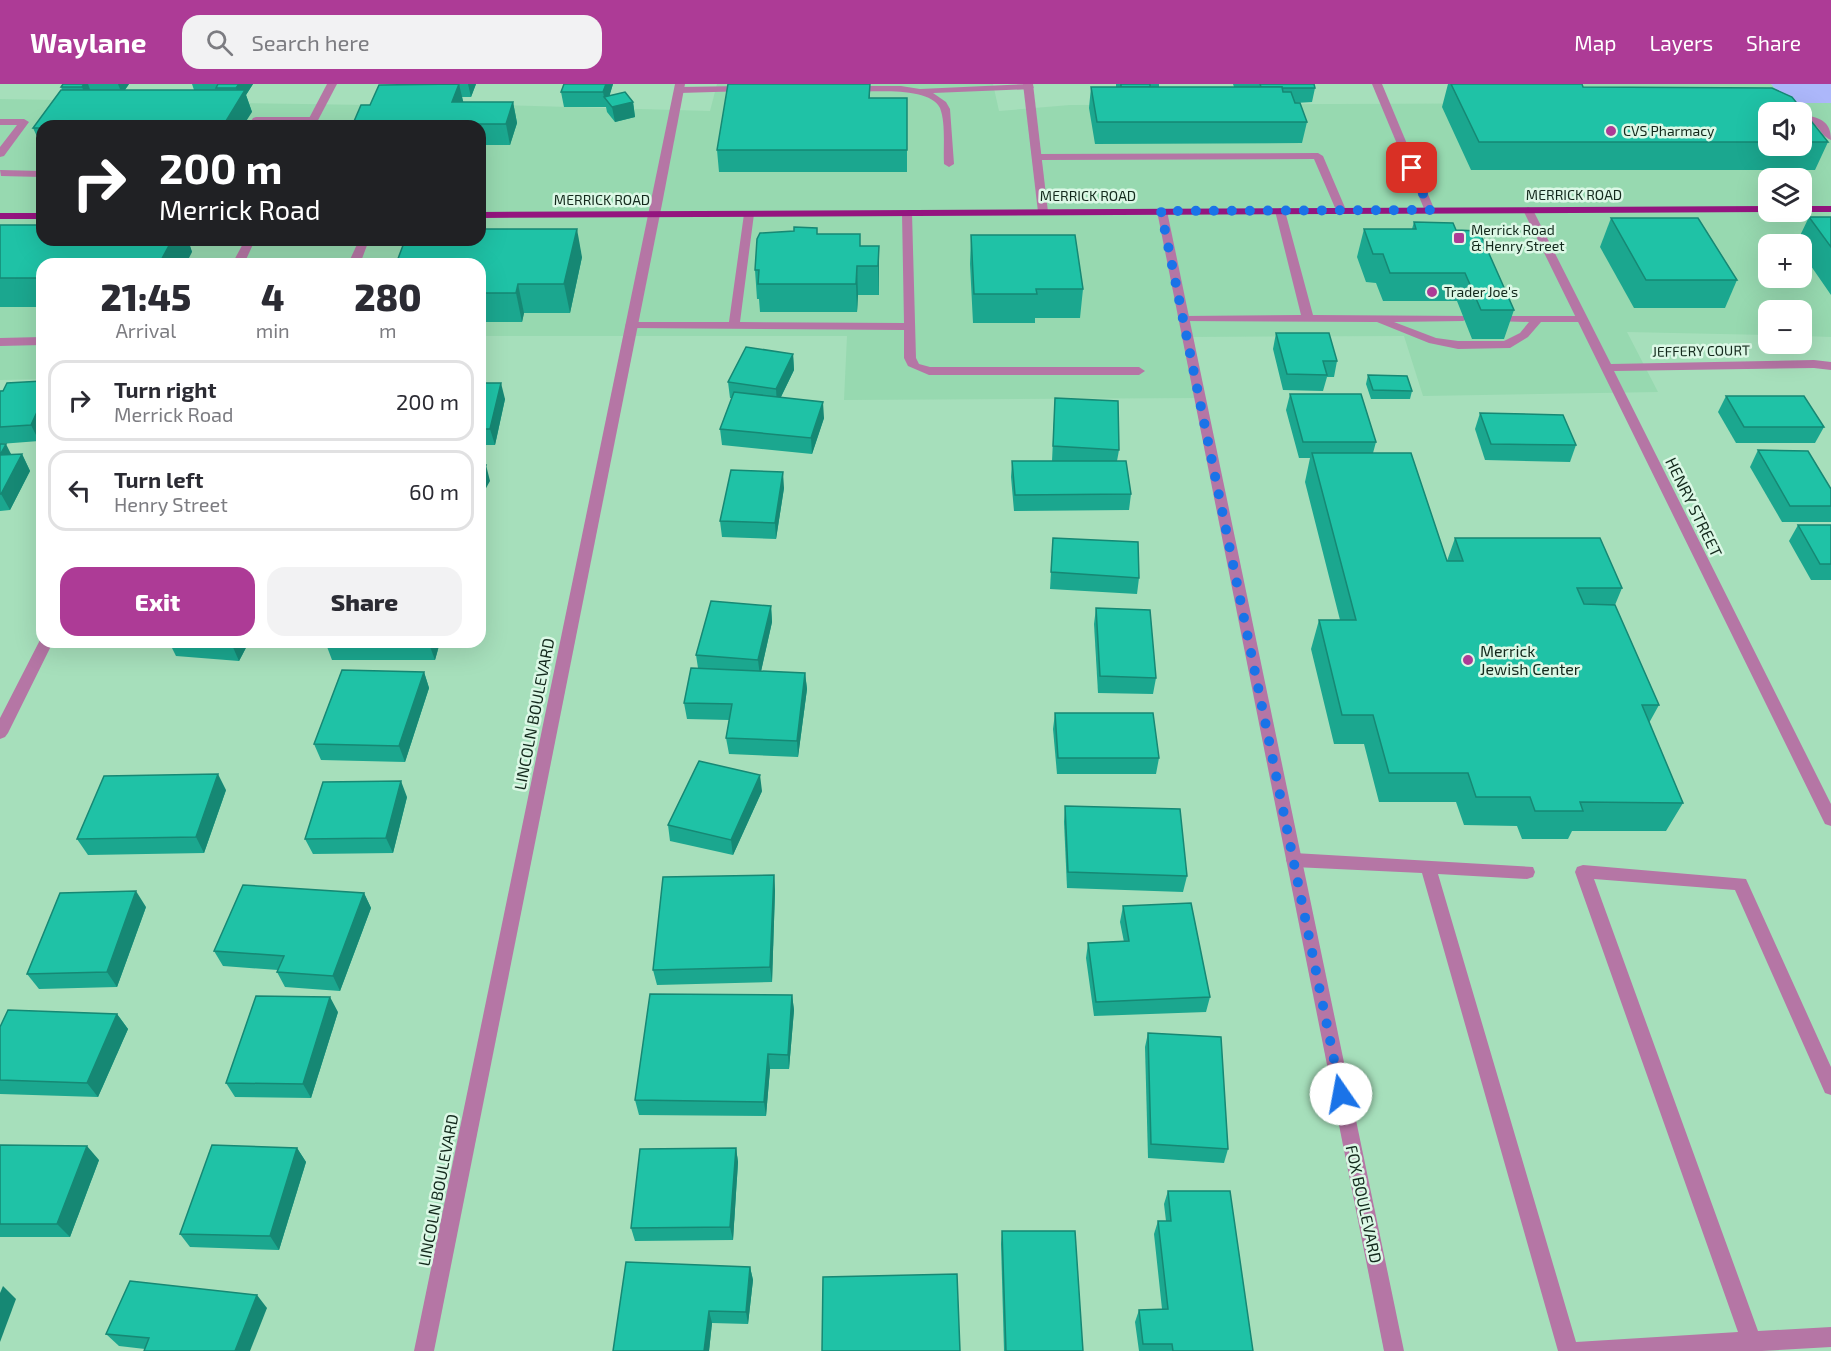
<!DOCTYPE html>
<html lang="en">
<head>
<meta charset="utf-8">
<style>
  :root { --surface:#fff; --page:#f2f2f3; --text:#2b2b33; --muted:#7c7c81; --line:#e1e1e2; --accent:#ad3b96 }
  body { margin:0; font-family:"Exo 2",sans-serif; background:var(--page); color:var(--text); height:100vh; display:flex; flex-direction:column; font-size:22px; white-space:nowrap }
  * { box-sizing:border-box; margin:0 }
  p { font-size:20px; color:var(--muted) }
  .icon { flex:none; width:33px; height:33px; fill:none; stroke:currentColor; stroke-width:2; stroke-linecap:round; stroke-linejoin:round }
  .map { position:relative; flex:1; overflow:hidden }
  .drawer { position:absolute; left:36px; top:174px; width:450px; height:390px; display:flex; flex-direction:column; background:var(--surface); border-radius:18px; box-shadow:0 6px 24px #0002 }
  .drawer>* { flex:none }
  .hud { position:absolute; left:36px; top:36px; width:450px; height:126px; border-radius:18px; box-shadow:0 6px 24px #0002; background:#202124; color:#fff; overflow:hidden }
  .buttons { position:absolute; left:1758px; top:18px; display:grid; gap:12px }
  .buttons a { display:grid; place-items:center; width:54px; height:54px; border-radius:12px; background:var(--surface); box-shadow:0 6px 24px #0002; font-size:30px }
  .pin { position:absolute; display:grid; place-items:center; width:51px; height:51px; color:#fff; margin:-26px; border-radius:12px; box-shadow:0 3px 9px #0006 }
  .me { position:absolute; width:66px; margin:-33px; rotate:348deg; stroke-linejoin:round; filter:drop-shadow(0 0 4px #0008) }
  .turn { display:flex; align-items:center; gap:21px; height:126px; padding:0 24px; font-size:27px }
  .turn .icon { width:78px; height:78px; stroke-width:2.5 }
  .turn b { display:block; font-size:42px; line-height:51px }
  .eta { display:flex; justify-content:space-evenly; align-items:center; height:102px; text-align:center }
  .eta b { font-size:36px; font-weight:800; line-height:42px }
  .action { display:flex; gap:12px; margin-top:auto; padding:12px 24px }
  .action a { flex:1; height:69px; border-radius:18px; background:var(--accent); color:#fff; font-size:24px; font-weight:800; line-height:69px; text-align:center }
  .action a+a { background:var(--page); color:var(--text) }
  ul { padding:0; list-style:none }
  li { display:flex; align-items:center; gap:18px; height:81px; margin:0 12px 9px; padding:0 12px; border:3px solid var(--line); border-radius:18px }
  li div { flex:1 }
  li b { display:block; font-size:22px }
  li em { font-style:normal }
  header { display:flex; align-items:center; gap:36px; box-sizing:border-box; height:84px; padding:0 30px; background:var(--accent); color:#fff }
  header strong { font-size:28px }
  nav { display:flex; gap:33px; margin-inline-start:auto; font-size:21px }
  .search { width:420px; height:54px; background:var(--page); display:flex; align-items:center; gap:15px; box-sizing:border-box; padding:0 21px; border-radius:18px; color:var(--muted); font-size:22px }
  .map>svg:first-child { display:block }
  .built { fill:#97d9b0; fill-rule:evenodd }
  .green { fill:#acb7fa }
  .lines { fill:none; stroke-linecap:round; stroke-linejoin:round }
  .service { fill:#b576a5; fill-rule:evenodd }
  .minor { fill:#b576a5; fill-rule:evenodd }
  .primary { fill:#94157f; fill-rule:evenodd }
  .wall { fill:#1ba78f; fill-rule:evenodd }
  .shaded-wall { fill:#168874 }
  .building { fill:#1fc2a6; stroke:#168874; stroke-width:1.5 }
  .route { stroke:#1a73e8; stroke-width:10; stroke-dasharray:0 18 }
  .poi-dot { fill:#ad3b96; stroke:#dcf8e6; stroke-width:2 }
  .labels { text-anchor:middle; stroke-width:5; stroke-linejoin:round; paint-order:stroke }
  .far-poi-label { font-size:14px; fill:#13291c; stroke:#dcf8e6; text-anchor:start }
  .far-street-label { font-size:14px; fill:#13291c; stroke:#dcf8e6 }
  .street-label { font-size:16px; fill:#13291c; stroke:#dcf8e6 }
  .poi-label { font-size:16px; fill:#13291c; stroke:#dcf8e6; text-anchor:start }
</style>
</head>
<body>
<header>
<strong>Waylane</strong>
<div class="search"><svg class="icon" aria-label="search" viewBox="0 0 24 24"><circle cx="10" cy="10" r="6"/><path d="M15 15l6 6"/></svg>Search here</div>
<nav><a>Map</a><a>Layers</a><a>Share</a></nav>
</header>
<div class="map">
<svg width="1831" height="1267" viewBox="0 0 1831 1267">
  <rect width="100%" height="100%" fill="#a6dfbb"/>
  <path class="built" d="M717 0H993L999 27 1070 21 1565 19 1554 0H1771L1788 19H1831V253L1802 252V226H1768V251L1627 248 1658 308 1423 312 1404 252 1189 253 1201 314 844 316 847 252H480V180H42V295L0 296V15L365 21H502L710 27ZM1768 28H1802V62H1768ZM42 42H480V156H42ZM1768 94H1802V128H1768ZM1768 160H1802V194H1768Z"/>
  <path class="green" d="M1771 0H1831V19H1788Z"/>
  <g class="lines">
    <g class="service">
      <path d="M1029 0 1034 3 1032 5 933 9 946 18 950 25 954 80 949 83 944 80C943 63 946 40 940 24 930 2 870 8 850 8L845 5 850 2H901L920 5Z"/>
      <path d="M745 2 748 3V7L679 9 674 6 679 3Z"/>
      <path d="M1802 30C1819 34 1831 36 1831 56 1816 49 1824 41 1802 36Z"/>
      <path d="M256 33H313L318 36 313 39H259L258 42H248L253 34Z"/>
      <path d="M0 35H24L29 38 4 72 0 73V63L17 41H0Z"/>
      <path d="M1318 69 1323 72 1346 126 1345 128 1341 129 1336 126 1314 75 1037 76 1032 73 1037 70Z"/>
      <path d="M0 86 42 87V93L1 92Z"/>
      <path d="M1280 124 1285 127 1313 231 1467 232 1469 234 1463 237 1394 238 1436 254 1458 257H1504L1520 249 1529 238 1492 237 1490 235 1496 232H1582L1588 235 1582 238H1541L1528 253 1510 264 1458 265 1429 259 1377 238 1180 237 1178 235 1184 232 1301 231 1275 127Z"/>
      <path d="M907 126 912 129 916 274 919 280 930 283H1139L1145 287 1139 291H929L908 282 904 274V246L631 244 625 241 631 238H729L744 130 749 127 754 130 740 238 904 239 902 129Z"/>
      <path d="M359 156H369L360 180H348Z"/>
      <path d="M42 253V261L0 262V254Z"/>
      <path d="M1294 769 1533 783 1535 788 1533 793 1527 795 1438 790 1576 1258 1738 1248 1575 788 1577 783 1583 781 1746 795 1831 983V1011L1825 1009 1735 806 1594 795 1758 1247 1831 1243V1263L1762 1267H1558L1422 789 1294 783 1288 781 1286 776 1288 771Z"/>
    </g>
    <g class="minor">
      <path d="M327 0H337L315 42H305Z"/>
      <path d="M675 0H685L663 115 434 1267H414Z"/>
      <path d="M1023 0H1033L1048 128 1043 131 1038 128Z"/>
      <path d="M1372 0H1382L1435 127 1434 129H1426L1425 127Z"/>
      <path d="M1528 123 1533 126 1611 280 1814 276 1831 278V286L1814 284 1614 287 1831 720V742L1825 740 1823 736 1523 126Z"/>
      <path d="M1162 124 1167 127 1404 1267H1384L1157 127Z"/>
      <path d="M245 156H255L244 180H232Z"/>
      <path d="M41 554 42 558H53L8 649 5 653 0 655V634Z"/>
    </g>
    <g class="primary">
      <path d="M1768 122V128H1771H1768L480 134V128Z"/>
      <path d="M1802 122H1831V128H1799H1802Z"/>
      <rect x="0" y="129" width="42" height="6"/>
    </g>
  </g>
  <g class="wall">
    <path d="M63 0H129L125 6H194L192 0H264H253L246 11 252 28 42 42V63L33 44 62 6 61 3Z"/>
    <path d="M407 0H476L471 13H462L463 18H513L517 39 510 61H480V42H352L370 21Z"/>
    <path d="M564 0H613L609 12 633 18 635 33 615 38 607 28 606 23H564L561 8Z"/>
    <path d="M870 0V14H907V88H719L717 66Z"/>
    <path d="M1116 0H1159V3H1234L1233 0H1314L1315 4 1312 18 1295 19 1307 38 1302 59 1095 60 1089 24 1091 3H1116Z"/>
    <path d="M1448 0H1582L1583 3 1772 4 1792 13 1828 58 1815 86H1471L1442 23ZM1768 28H1802V62H1768Z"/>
    <path d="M1809 133H1831V211L1802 169V160H1796Z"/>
    <path d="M1611 134 1737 196 1725 224H1634L1600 163Z"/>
    <path d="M1414 138 1456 146 1514 226 1504 255H1472L1457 217H1383L1376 199 1366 198 1357 173 1364 145H1412Z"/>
    <path d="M0 141 42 156H188L192 168 42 180V223H0Z"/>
    <path d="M818 150 861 162H879V211H858L857 228H760L759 215H757L755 186Z"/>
    <path d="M971 151 1083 205 1080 234H1035V239H973L970 180Z"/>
    <path d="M582 173 570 229H524L522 238H480V180Z"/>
    <path d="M1276 249 1337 277 1334 293H1327L1323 307 1283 306 1273 265Z"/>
    <path d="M793 270 794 286 781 313 824 334 812 370 722 361 720 345 732 314H730L728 298Z"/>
    <path d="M1368 291 1412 307 1410 315H1371L1366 300Z"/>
    <path d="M42 297V352L39 357 0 360V307Z"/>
    <path d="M480 299 505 315 495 361H480Z"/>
    <path d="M1290 310 1376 358 1373 369 1447 477 1455 454 1622 504 1615 521 1659 621 1649 639 1683 719 1666 747H1572L1568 755H1522L1517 742 1464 741 1456 718H1379L1364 660H1334L1311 565 1319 536H1340L1305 398 1310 374H1299L1286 326Z"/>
    <path d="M1726 312 1824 343 1815 359H1736L1718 328Z"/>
    <path d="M1055 314 1119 366 1117 377 1131 410 1129 426 1014 427 1011 393 1012 377H1052Z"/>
    <path d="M1480 329 1576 361 1570 378 1485 376 1475 345Z"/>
    <path d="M0 360 12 371 22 370 30 387 10 426 0 427Z"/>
    <path d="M1758 366 1831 405V438H1782L1750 383Z"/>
    <path d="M784 404 776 455 722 453 720 437Z"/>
    <path d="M1798 441H1831V496H1811L1789 457Z"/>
    <path d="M1053 454 1139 494 1137 510 1050 505Z"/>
    <path d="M771 522 772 538 761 587 805 589 807 605 798 673 729 670 726 654 729 636 687 635 684 619 698 584 696 571Z"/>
    <path d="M1096 524 1156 594 1153 610 1098 609 1094 540Z"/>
    <path d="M169 558H249L239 577 176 572Z"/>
    <path d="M440 558 435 576H332L326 560Z"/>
    <path d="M424 588 429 604 405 678 321 676 314 660Z"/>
    <path d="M1055 629 1159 674 1156 690H1057L1053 645Z"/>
    <path d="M226 706 204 769 88 771 77 755Z"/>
    <path d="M762 707 733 771 670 757 668 741Z"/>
    <path d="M407 713 393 769 313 770 305 755Z"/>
    <path d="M1065 722 1187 792 1183 808 1067 804 1064 738Z"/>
    <path d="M774 791 775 807 772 898 657 901 653 886Z"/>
    <path d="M364 809 371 824 340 907 285 903 277 888 278 886 223 882 214 867Z"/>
    <path d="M1123 822 1210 913 1206 928 1094 932 1086 874 1088 859 1124 858 1120 838Z"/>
    <path d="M146 823 117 903 39 905 27 890Z"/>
    <path d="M792 911 794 926 789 985H770L766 1032 639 1031 635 1016Z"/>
    <path d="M338 928 311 1014 235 1013 226 999Z"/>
    <path d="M117 930 128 945 98 1013 0 1010V943Z"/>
    <path d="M1148 949 1228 1065 1224 1079 1148 1074 1145 963Z"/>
    <path d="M0 1061 99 1076 70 1153H0Z"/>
    <path d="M297 1064 306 1078 279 1166 190 1163 180 1150Z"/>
    <path d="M736 1064 738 1078 733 1156 635 1157 631 1144Z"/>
    <path d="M1168 1107 1253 1267H1139L1135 1238 1139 1226 1162 1225 1154 1150 1158 1137H1166L1164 1120Z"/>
    <path d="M1002 1147 1083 1267H1004L1001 1160Z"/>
    <path d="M750 1183 753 1196 748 1240 712 1239 709 1267H613Z"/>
    <path d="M267 1224 145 1265 119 1262 106 1250Z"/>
  </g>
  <g class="shaded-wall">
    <path d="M84 0H88L92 11 88 17 82 3Z"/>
    <path d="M118 0H129L122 10Z"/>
    <path d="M239 0H253L246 11 252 28 243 42H223L240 14 236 4Z"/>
    <path d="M459 0 464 21 452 18Z"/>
    <path d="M468 0H476L471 13Z"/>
    <path d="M606 0H613L608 17 604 13 606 23 603 8Z"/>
    <path d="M513 18 517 39 510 61 506 40Z"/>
    <path d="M633 18 635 33 615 38 612 23Z"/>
    <path d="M577 145 582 173 570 229 564 200Z"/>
    <path d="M172 156H188L192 168 186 180H159Z"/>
    <path d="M879 162V211L878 182Z"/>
    <path d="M857 182 858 211 857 228 856 200Z"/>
    <path d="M518 200 524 229 522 238 516 209Z"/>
    <path d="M793 270 794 286 777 321 776 305Z"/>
    <path d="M501 299 505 315 495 361 490 345Z"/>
    <path d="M42 317V352L39 357 31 341Z"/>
    <path d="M823 318 824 334 812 370 811 354Z"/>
    <path d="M6 360 14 376 0 372Z"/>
    <path d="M22 370 30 387 10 426 1 410Z"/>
    <path d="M486 381 490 397 480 415V391Z"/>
    <path d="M783 388 784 404 776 455 775 439Z"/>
    <path d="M771 522 772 538 760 592 758 576Z"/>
    <path d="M233 558H249L239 577 232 561Z"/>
    <path d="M430 558H440L435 576 429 560Z"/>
    <path d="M424 588 429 604 405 678 399 662Z"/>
    <path d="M805 589 807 605 798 673 797 657Z"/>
    <path d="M218 690 226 706 204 769 196 753Z"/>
    <path d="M760 691 762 707 733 771 731 756Z"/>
    <path d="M401 697 407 713 393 769 386 754Z"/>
    <path d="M774 791 775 807 772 898 770 883Z"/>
    <path d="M136 807 146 823 117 903 107 888Z"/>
    <path d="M364 809 371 824 340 907 333 892Z"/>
    <path d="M792 911 794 926 789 985 788 971Z"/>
    <path d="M330 913 338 928 311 1014 303 1000Z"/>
    <path d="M117 930 128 945 98 1013 87 999Z"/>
    <path d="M768 970 770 985 766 1032 764 1018Z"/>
    <path d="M87 1062 99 1076 70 1153 57 1140Z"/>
    <path d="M297 1064 306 1078 279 1166 270 1152Z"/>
    <path d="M736 1064 738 1078 733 1156 730 1143Z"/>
    <path d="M750 1183 753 1196 748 1240 746 1228Z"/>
    <path d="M3 1202 16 1215 0 1258V1209Z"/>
    <path d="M257 1211 267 1224 250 1267H235Z"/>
    <path d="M709 1227 712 1239 709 1267H704Z"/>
  </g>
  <g class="building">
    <path d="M63 0H84L82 3H61Z"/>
    <path d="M218 0H239L236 4H216Z"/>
    <path d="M459 0 452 18H513L506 40H446L445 42H352L361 21H370L379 1Z"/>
    <path d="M564 0H606L603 8H561Z"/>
    <path d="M728 0H870L869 14H907V66H717Z"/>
    <rect x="1121" y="0" width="29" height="3"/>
    <path d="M1260 0H1314L1315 4H1282V3H1261Z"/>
    <path d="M1451 0H1582L1583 3 1772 4 1792 13 1828 58H1802V28H1768V58H1479Z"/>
    <path d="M1091 3H1282L1283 8H1291L1295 19H1300L1307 38H1097Z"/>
    <path d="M61 6H245L223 42H42V44H33Z"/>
    <path d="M625 8 633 18 612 23 604 13Z"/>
    <path d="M1809 133H1831V163Z"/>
    <path d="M1611 134H1698L1737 196H1646Z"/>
    <path d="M1414 138 1453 139 1456 146 1479 147 1514 226H1481L1465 189H1390L1383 170H1373L1364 145H1416Z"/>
    <path d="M0 141H42V156H172L159 180H42V194H0Z"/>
    <path d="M794 143 817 144V150H860V162H879L878 182H857L856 200H758L759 186H755L757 155 760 149 794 147Z"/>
    <path d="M480 145H577L564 200H518L516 209H480V180H396L405 156H480Z"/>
    <path d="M971 151H1075L1083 205H1036L1037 210H974Z"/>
    <path d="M1276 249H1329L1337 277H1323L1327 291 1287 290Z"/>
    <path d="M746 263 793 270 776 305 728 298Z"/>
    <path d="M1368 291 1407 292 1412 307 1373 306Z"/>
    <path d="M42 297V317L31 341 0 343V307H3L7 299Z"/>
    <path d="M480 299H501L490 345H480Z"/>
    <path d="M734 308 823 318 811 354 720 345Z"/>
    <path d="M1290 310H1361L1376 358H1303Z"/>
    <path d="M1726 312H1804L1824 343H1744Z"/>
    <path d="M1055 314 1118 317 1119 366 1053 362Z"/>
    <path d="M1480 329 1563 331 1576 361 1491 360Z"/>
    <path d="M0 360H6L0 371Z"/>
    <path d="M1758 366 1808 367 1831 405V422H1790Z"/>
    <path d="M1312 369H1411L1447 477H1463L1455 454H1600L1622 504H1577L1584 520 1615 521 1659 621H1642L1683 719 1580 718 1583 727H1535L1530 713H1476L1468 689H1389L1373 631H1342L1319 536H1356Z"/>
    <path d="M22 370 1 410H0V371Z"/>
    <path d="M1012 377H1126L1131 410 1015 411Z"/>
    <path d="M480 380 486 381 480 391Z"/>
    <path d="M731 386 783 388 775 439 720 437Z"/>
    <path d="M1798 441H1831V480H1820Z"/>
    <path d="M1053 454 1138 458 1139 494 1051 488Z"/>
    <path d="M711 517 771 522 758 576 696 571Z"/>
    <path d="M1096 524 1150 526 1156 594 1100 592Z"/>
    <path d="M195 558H233L232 561Z"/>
    <path d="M327 558H430L429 560H326Z"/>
    <path d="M691 584 805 589 797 657 726 654 732 620 684 619Z"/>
    <path d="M342 586 424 588 399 662 314 660Z"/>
    <path d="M1055 629H1153L1159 674H1058Z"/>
    <path d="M699 677 760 691 731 756 668 741Z"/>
    <path d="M218 690 196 753 77 755 104 692Z"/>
    <path d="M401 697 386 754 305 755 323 698Z"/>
    <path d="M1065 722 1180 725 1187 792 1068 788Z"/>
    <path d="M774 791 770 883 653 886 663 793Z"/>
    <path d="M243 801 364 809 333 892 277 888 284 872 214 867Z"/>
    <path d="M136 807 107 888 27 890 60 809Z"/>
    <path d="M1191 819 1210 913 1096 918 1088 859 1129 857 1123 822Z"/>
    <path d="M650 910 792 911 788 971 768 970 764 1018 635 1016Z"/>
    <path d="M256 912 330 913 303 1000 226 999Z"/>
    <path d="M8 926 117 930 87 999 0 996V943Z"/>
    <path d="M1148 949 1221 953 1228 1065 1151 1060Z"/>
    <path d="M0 1061 87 1062 57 1140H0Z"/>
    <path d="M212 1061 297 1064 270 1152 180 1150Z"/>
    <path d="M736 1064 730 1143 631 1144 640 1065Z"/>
    <path d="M1168 1107H1230L1253 1267H1173L1172 1260H1143L1139 1226 1168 1225 1158 1137H1171Z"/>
    <path d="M1002 1147H1075L1083 1267H1006Z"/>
    <path d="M626 1178 750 1183 746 1228 709 1227 704 1267H613Z"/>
    <path d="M957 1190 960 1267H822L823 1193Z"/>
    <path d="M130 1197 257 1211 235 1267H144L149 1254 106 1250Z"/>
  </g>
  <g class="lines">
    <path class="route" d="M1341 1010 1161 127 1430 126 1412 84"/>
  </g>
  <g class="poi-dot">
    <circle cx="1611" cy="47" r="6"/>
    <rect x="1453" y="148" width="12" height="12" rx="3"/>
    <circle cx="1432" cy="208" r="6"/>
    <circle cx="1468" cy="576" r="6"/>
  </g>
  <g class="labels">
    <g class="far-poi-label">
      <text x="1623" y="52">CVS Pharmacy</text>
      <text x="1471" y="151">Merrick Road<tspan x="1471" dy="16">&amp; Henry Street</tspan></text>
      <text x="1444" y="213">Trader Joe's</text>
    </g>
    <g class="far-street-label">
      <text x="1574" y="116">MERRICK ROAD</text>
      <text x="1088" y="117">MERRICK ROAD</text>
      <text x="602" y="121">MERRICK ROAD</text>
      <text transform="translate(1701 267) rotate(-1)" y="5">JEFFERY COURT</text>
    </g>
    <g class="street-label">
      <text transform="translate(1694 423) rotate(64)" y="6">HENRY STREET</text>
      <text transform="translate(534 630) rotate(-79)" y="6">LINCOLN BOULEVARD</text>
      <text transform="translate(438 1106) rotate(-79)" y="6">LINCOLN BOULEVARD</text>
      <text transform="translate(1364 1120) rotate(78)" y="6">FOX BOULEVARD</text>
    </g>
    <g class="poi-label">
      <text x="1480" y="573">Merrick<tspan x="1480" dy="18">Jewish Center</tspan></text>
    </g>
  </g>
</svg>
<div class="buttons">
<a><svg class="icon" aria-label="sound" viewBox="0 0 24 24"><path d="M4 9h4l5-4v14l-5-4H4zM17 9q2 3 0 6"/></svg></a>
<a><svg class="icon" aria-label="layers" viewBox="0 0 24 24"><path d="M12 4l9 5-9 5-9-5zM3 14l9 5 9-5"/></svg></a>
<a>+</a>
<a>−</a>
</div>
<div class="pin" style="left:1412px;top:84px;background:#d93025"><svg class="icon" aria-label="arrive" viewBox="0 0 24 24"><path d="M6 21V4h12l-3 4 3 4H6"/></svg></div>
<svg class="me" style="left:1341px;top:1010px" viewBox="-20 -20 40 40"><circle r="19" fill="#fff"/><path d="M0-13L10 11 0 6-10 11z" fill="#1a73e8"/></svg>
<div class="hud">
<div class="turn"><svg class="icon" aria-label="right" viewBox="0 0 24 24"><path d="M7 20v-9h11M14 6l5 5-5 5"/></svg><div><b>200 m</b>Merrick Road</div></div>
</div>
<section class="drawer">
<div class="eta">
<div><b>21:45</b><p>Arrival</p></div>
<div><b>4</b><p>min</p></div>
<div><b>280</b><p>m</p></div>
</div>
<ul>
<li><svg class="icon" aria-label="right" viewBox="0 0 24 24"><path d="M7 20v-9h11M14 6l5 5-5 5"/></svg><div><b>Turn right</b><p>Merrick Road</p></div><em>200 m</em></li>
<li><svg class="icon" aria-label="left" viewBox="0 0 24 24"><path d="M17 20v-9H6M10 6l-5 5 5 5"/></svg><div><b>Turn left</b><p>Henry Street</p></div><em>60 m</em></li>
</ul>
<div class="action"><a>Exit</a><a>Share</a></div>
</section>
</div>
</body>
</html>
